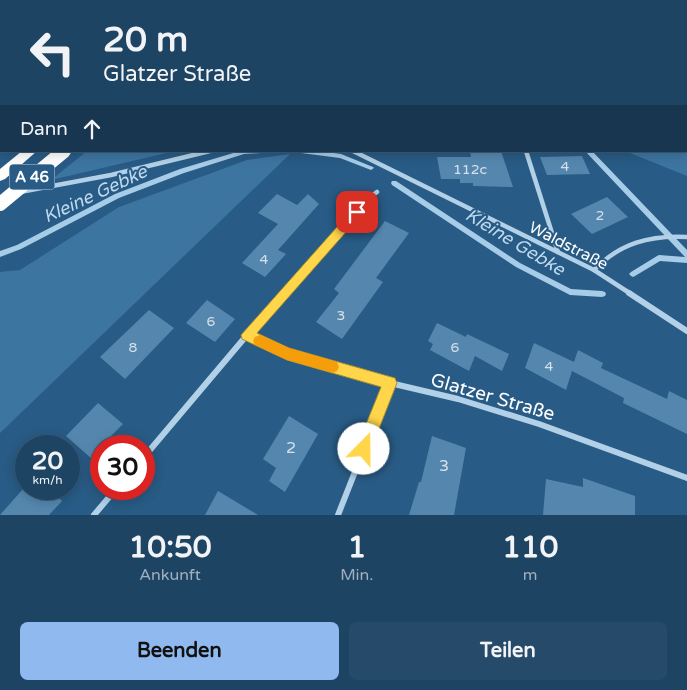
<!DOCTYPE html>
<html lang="de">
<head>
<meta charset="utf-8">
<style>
  :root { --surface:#1e4464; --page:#264b6a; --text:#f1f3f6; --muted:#a1b0bf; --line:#3c5c78; --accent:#90b9f0 }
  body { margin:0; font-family:"Varela Round",sans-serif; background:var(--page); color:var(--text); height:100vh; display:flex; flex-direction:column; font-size:19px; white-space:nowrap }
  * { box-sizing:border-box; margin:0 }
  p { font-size:16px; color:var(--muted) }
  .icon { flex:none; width:28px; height:28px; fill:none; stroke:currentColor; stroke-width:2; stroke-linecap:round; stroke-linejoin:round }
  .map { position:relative; height:515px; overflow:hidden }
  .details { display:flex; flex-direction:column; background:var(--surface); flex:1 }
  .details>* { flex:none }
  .banner { position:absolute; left:0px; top:0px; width:688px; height:152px; box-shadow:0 2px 12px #0003,0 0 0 1px var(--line); background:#1e4464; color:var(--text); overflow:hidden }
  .speed { position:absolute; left:15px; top:435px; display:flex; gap:10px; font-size:25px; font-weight:700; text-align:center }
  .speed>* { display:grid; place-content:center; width:65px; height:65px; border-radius:50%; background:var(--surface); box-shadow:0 2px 12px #0003,0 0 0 1px var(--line); line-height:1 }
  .speed small { font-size:12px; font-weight:400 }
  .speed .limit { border:8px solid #d22; background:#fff; color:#111 }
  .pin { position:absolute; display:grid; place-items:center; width:42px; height:42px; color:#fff; margin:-21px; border-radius:10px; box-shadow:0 2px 8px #0006 }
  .me { position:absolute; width:55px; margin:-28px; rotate:22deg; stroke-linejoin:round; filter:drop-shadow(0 0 4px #0008) }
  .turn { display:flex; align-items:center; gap:18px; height:105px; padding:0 20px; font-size:22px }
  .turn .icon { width:65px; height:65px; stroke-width:2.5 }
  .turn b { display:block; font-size:35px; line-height:42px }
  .then { display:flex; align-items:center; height:48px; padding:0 20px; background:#0003; gap:10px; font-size:19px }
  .eta { display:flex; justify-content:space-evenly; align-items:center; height:85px; text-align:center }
  .eta b { font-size:30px; font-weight:800; line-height:35px }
  .primary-button { display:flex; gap:10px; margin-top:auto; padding:10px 20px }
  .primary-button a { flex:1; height:58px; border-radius:8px; background:var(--accent); color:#111; font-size:20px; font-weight:800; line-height:58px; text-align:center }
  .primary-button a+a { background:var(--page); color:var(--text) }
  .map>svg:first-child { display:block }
  .green { fill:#3d75a1 }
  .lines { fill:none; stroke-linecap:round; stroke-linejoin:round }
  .stream { fill:#a7cce8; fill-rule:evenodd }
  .building { fill:#5587ae }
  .path { stroke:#b2d0e7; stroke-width:2; stroke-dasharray:2 2.5; stroke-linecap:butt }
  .street-far1 { stroke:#b2d0e7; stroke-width:4.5 }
  .street { stroke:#b2d0e7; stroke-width:6 }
  .highway { fill:#fff; fill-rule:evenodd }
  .highway-bridge { stroke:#fff; stroke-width:14 }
  .route { fill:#ffd54a; stroke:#a68a30 }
  .slow { fill:#f59e0b }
  .labels { text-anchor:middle; stroke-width:4; stroke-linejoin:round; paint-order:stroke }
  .number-label { font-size:14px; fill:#d4e1eb }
  .shield { fill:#285b85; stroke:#beceda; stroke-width:1 }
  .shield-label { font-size:15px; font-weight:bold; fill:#fff }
  .street-label { font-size:16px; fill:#fff; stroke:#285b85 }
  .near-number-label { font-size:16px; fill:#d4e1eb }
  .water-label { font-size:18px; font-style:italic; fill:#bedaef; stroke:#285b85 }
  .near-street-label { font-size:19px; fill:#fff; stroke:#285b85 }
</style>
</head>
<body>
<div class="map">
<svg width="687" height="515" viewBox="0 0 687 515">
  <rect width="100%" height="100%" fill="#285b85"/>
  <g class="green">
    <path d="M0 0H201L1 1 0 150Z"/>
    <path d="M269 0H687V176L625 151H686V1H267Z"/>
    <path d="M87 151H175L51 180Z"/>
    <path d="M290 154 0 433V272L20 270 119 207 247 160Z"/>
  </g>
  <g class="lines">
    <g class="stream">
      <path d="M484 0H488L489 1H485Z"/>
      <path d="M240 151H264L261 153 244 154 184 173 119 198 21 249 0 257V251L17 245 115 194 180 169Z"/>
      <path d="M298 151H319L341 154 373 167 374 168 371 170 340 158 301 153Z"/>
      <path d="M585 151H592L687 250V263L660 261 635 276 633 277 631 276 629 274 631 272 657 256 659 255 685 257Z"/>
      <path d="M392 181H396L520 263 571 289 602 291 605 292 606 294 605 296 602 297 570 295 516 267 392 185 391 183Z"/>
    </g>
  </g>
  <g class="building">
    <path d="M470 151H501L513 187 473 186V183H460V179H441L437 157H471Z"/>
    <path d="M582 156 590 174 547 175 540 157Z"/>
    <path d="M277 194 297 205 308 194 319 204 278 250 286 254 265 277 242 263 278 224 258 213Z"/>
    <path d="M607 197 628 217 592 234 571 214Z"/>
    <path d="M385 221 409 233 376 278 383 282 342 339 316 322 339 293 334 289Z"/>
    <path d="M207 300 235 319 215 342 186 323Z"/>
    <path d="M149 310 174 328 125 379 100 357Z"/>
    <path d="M437 323 466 337 467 334 509 354 502 371 475 356 469 371 430 350 433 344 428 341Z"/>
    <path d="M534 343 574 362 578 350 603 363 601 368 667 399 669 391 687 400V434L623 403 624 398 572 371 566 390 525 368Z"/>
    <path d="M98 403 123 424 101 446 92 459 66 436Z"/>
    <path d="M289 416 318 434 285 492 269 481 276 468 263 459Z"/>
    <path d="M432 436 466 448 454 515H409L419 482H421Z"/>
    <path d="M583 478 635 496V515H543L546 479 583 487Z"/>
    <path d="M23 489H50L62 501 49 515H0Z"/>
    <path d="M218 491 258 515H205Z"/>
  </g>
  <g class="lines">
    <path class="path" d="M667 0 670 1"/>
    <g class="street-far1">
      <path d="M353 151 594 270 631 294"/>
      <path d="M526 151 558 252"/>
      <path d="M20 192 111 175 210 151"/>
      <path d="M594 270C620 243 650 235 687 237"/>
      <path d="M283 294 369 198 377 192"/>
    </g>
    <g class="street">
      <path d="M284 293 247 335 287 354 390 383 458 399 539 424 687 478"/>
      <path d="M629 293 687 331"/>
      <path d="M144 457 247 335"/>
      <path d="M94 515 116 489"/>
      <path d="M338 515 390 383"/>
    </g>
    <path class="highway" d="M22 151H37L5 179 0 181V169Z"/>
    <path class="highway-bridge" d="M0 204 64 151"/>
  </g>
  <path class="route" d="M357 208 362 212 361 215 257 333 289 348 395 378 397 383 371 449 369 454 364 456 359 454 356 449 381 387 287 360 242 339 241 335 353 209Z"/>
  <path class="slow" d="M260 335 289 348 337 362 339 367 337 371 333 373 287 360 255 345 253 341 255 337Z"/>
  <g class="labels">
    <g class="number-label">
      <text x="565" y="171">4</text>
      <text x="470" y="174">112c</text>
      <text x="600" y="220">2</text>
      <text x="264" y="264">4</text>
      <text x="341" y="320">3</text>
      <text x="211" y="326">6</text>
      <text x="133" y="352">8</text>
      <text x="455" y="352">6</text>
      <text x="549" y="371">4</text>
    </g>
    <rect class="shield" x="9.5" y="164.5" width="45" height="25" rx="4"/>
    <g class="shield-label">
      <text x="32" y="182">A 46</text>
    </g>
    <g class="street-label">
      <text transform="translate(569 245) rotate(27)" y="6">Waldstraße</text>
    </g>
    <g class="near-number-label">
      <text x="291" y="453">2</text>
      <text x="444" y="471">3</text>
    </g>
    <g class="water-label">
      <text transform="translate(95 194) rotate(-25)" y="6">Kleine Gebke</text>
      <text transform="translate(515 242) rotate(31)" y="6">Kleine Gebke</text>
    </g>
    <g class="near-street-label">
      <text transform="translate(493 396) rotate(16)" y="7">Glatzer Straße</text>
    </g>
  </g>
</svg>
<div class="speed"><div>20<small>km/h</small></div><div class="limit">30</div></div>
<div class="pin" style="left:357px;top:212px;background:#d93025"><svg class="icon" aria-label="arrive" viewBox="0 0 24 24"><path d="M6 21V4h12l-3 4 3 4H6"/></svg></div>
<svg class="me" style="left:364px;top:449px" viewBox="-20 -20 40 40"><circle r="19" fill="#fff"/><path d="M0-13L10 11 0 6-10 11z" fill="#ffd54a"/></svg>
<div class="banner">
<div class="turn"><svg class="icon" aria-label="left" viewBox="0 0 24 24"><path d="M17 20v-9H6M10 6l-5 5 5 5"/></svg><div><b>20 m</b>Glatzer Straße</div></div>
<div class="then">Dann<svg class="icon" aria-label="ahead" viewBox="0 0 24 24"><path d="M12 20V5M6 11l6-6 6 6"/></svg></div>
</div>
</div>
<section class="details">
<div class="eta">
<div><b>10:50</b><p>Ankunft</p></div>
<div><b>1</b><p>Min.</p></div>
<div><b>110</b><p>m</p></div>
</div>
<div class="primary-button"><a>Beenden</a><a>Teilen</a></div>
</section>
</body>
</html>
